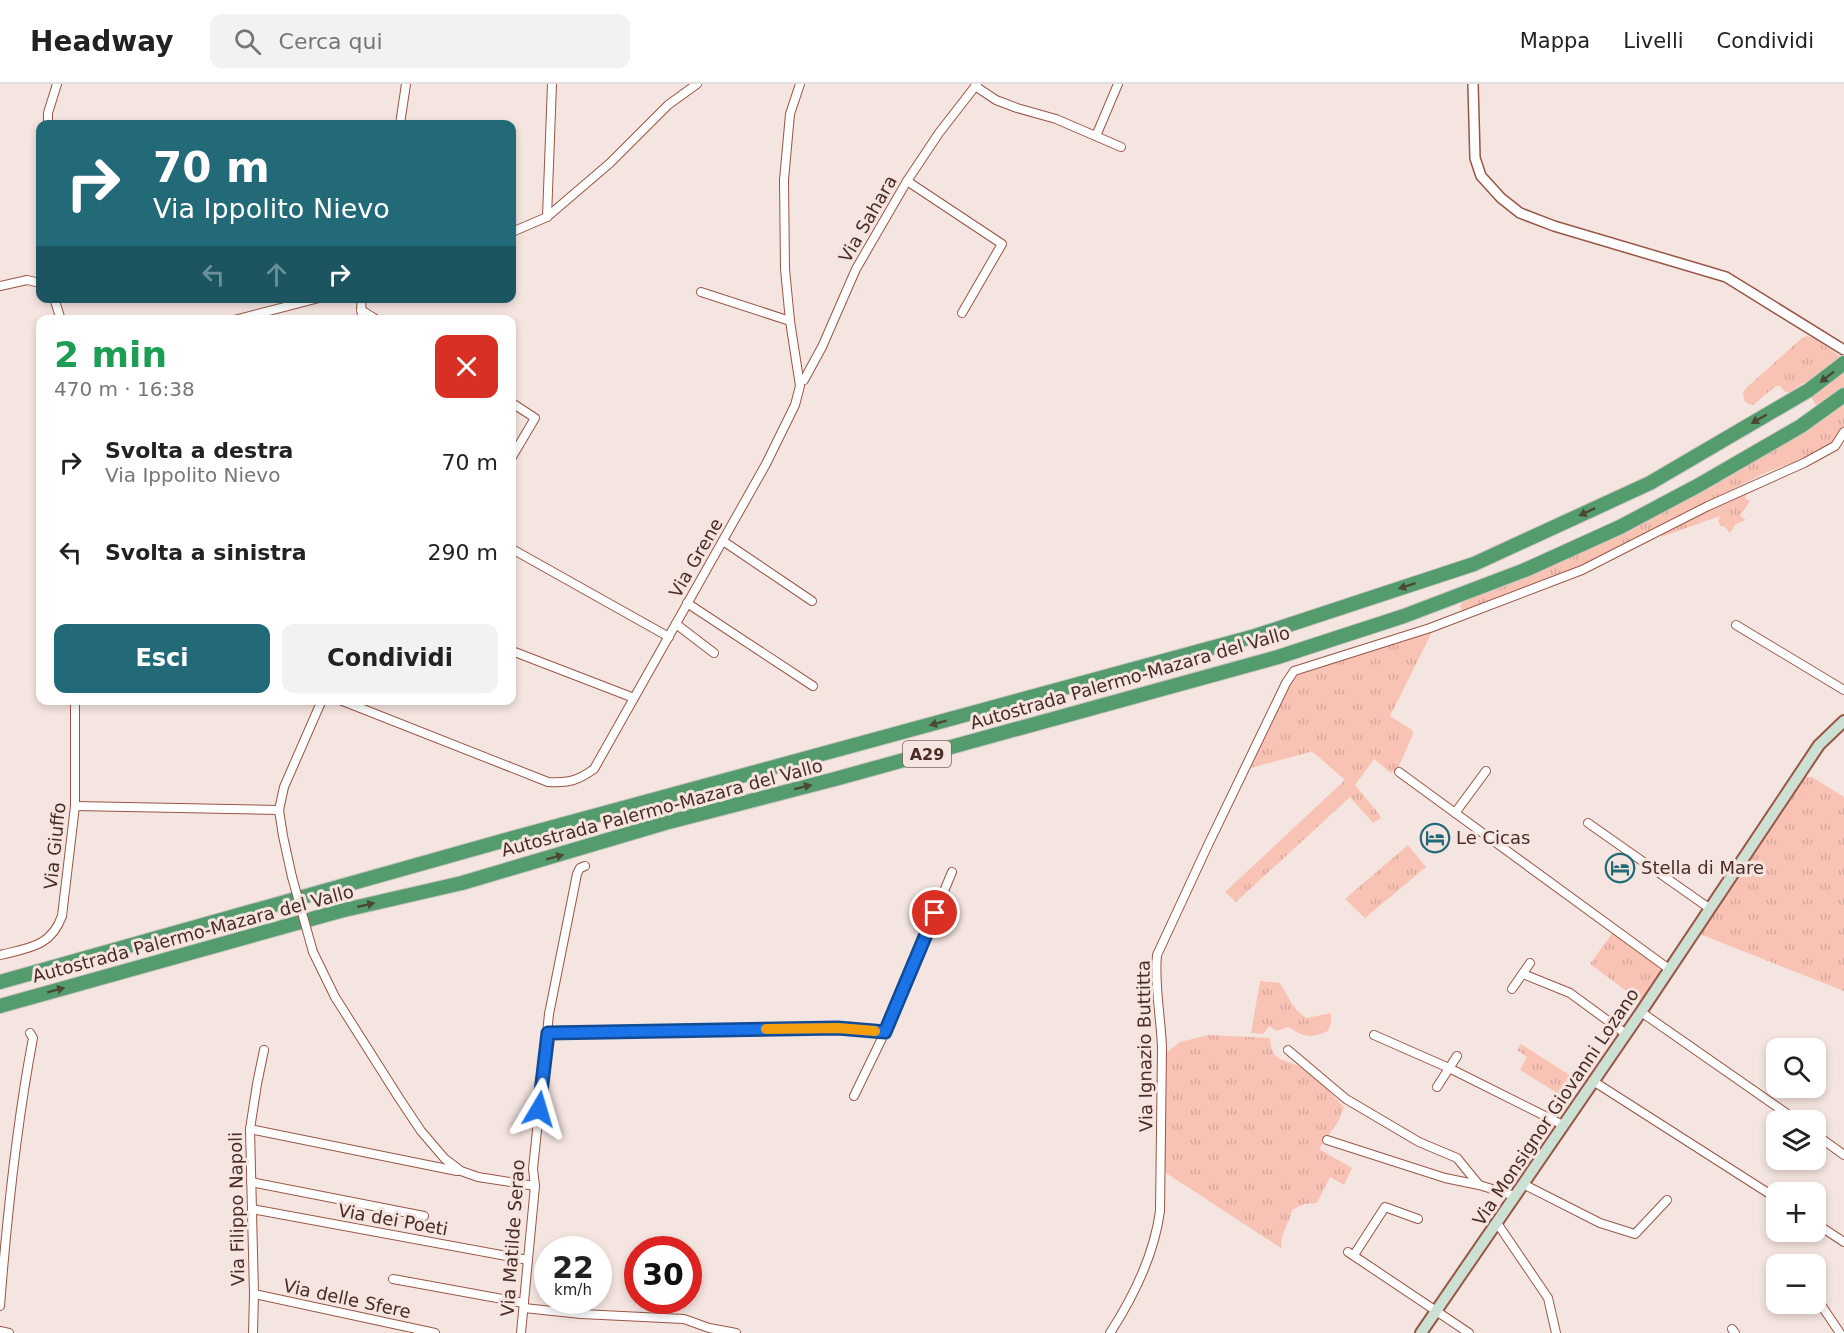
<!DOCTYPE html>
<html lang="it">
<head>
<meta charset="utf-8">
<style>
  :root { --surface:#fff; --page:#f2f2f2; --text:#222; --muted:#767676; --line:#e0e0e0; --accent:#236a78 }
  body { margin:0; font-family:"DejaVu Sans",sans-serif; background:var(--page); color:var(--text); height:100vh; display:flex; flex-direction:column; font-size:22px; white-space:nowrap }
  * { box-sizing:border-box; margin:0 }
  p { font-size:20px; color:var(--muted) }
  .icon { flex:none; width:33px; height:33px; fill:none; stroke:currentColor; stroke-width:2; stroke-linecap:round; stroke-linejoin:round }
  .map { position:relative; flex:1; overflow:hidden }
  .details { position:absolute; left:36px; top:231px; width:480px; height:390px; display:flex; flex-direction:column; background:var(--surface); border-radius:12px; box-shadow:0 3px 9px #0003 }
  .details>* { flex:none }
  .guide { position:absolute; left:36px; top:36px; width:480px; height:183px; border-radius:12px; box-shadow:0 3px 9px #0003; background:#236a78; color:#fff; overflow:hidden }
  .controls { position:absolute; left:1766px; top:954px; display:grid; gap:12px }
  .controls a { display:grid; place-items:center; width:60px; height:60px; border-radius:12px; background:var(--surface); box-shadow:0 3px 9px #0003; font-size:30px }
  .speed { position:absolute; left:534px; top:1152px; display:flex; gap:12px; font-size:30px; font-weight:700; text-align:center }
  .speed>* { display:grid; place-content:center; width:78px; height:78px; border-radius:50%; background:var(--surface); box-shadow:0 3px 9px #0003; line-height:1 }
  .speed small { font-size:15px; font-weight:400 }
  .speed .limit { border:9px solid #d22; background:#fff; color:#111 }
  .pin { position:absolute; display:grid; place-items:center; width:51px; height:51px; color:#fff; margin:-26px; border:3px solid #fff; border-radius:50%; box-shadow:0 2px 6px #0007 }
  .me { position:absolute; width:66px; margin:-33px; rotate:7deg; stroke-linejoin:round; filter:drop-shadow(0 0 4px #0008) }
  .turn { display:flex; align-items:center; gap:21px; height:126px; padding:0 18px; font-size:27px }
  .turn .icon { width:78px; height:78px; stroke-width:2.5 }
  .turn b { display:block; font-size:42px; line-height:51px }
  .lanes { display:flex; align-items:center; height:57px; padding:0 18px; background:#0003; justify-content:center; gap:30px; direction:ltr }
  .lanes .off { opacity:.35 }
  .round { display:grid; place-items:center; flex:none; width:63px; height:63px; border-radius:12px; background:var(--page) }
  .overview { display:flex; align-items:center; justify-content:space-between; height:102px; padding:0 18px }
  h1 { font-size:36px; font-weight:700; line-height:45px; color:#1e9e55 }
  .button { display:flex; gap:12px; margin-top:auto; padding:12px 18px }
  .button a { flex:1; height:69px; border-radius:12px; background:var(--accent); color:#fff; font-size:24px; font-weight:700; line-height:69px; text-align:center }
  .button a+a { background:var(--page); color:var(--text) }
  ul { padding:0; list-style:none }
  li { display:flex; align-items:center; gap:18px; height:90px; padding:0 18px }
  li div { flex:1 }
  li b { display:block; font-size:22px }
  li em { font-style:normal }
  header { display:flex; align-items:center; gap:36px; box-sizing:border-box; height:84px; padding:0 30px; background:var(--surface); border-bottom:2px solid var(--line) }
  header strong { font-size:28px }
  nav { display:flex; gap:33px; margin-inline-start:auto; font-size:21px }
  .search { width:420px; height:54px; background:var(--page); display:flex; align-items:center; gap:15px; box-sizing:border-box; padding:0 21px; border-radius:12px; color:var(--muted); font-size:22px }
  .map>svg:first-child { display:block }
  .grass { fill:url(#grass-tufts) }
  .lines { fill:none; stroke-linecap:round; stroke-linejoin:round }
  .minor-casing { stroke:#995545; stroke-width:10 }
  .tertiary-casing { stroke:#995545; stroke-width:12 }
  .secondary-casing { stroke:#995545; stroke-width:14 }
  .motorway-casing { stroke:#ccc4c2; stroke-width:16 }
  .minor { stroke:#fff; stroke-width:8 }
  .tertiary { stroke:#fff; stroke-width:9 }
  .secondary { stroke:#cce1d4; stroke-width:10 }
  .motorway { stroke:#549c6e; stroke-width:14 }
  .minor-bridge-casing { stroke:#995545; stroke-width:10; stroke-linecap:butt }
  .minor-bridge { stroke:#fff; stroke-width:8 }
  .oneway { fill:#4c4836 }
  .route-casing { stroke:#114b97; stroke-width:15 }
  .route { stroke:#1a73e8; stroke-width:10 }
  .slow { stroke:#f59e0b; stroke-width:10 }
  .labels { text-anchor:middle; stroke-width:6; stroke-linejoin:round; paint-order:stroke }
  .shield { fill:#f5e5e0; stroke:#7d645c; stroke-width:1.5 }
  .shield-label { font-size:16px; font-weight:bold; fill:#4a2c24 }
  .street-label { font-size:18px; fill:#4a2c24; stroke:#f5e5e0 }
  .poi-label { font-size:18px; fill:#4a2c24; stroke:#f5e5e0; text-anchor:start }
</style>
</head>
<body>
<header>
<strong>Headway</strong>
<div class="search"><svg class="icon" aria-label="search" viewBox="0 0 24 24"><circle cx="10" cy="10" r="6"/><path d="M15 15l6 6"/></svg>Cerca qui</div>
<nav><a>Mappa</a><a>Livelli</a><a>Condividi</a></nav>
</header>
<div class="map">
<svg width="1844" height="1249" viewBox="0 0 1844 1249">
  <defs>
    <pattern id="grass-tufts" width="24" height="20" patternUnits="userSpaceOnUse" patternTransform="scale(1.5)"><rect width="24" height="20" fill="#f8c3b5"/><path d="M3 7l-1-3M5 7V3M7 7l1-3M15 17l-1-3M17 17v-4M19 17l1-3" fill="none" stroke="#d6a89c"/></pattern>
  </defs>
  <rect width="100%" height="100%" fill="#f5e5e0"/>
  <g class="grass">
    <path d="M1807 252 1815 255 1844 275V343L1837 354 1830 362 1816 370 1767 388 1576 485 1462 528 1460 522 1463 518 1583 468 1646 437 1757 376 1816 336 1817 323 1803 299 1790 308H1785L1780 302H1776L1753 321C1745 320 1744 317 1743 309L1746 304 1802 254Z"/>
    <path d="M1744 408 1747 409 1745 414 1750 417 1740 432 1746 436 1736 440 1730 449 1724 442H1721L1718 437 1720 432 1661 453 1664 448Z"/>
    <path d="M1433 546 1390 632 1412 646 1413 650 1399 682 1391 689 1374 675 1355 701 1379 730 1381 734 1373 739 1350 713 1236 818 1225 808 1345 696 1314 669 1310 668 1251 684 1284 607 1293 595 1300 590Z"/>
    <path d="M1804 693H1812L1844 713V907L1697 849 1789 711Z"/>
    <path d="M1408 761 1426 783 1365 834 1345 815Z"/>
    <path d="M1613 848 1658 881 1660 887 1640 917 1590 880Z"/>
    <path d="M1260 897 1280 899C1288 911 1293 927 1307 934L1331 929V939L1328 947C1309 955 1305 953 1288 943L1277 947 1269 942 1263 950 1251 949Z"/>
    <path d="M1209 951 1270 954C1271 961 1271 967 1276 972 1285 979 1293 978 1302 984 1318 993 1331 1010 1344 1023L1338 1038 1319 1065 1352 1084 1344 1101 1330 1093 1317 1119 1304 1120 1292 1126C1289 1140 1280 1150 1281 1164L1163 1087 1165 970 1180 958Z"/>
    <path d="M1521 960 1579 997 1567 1015 1520 986 1527 973 1517 966Z"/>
  </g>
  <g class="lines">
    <g class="minor-casing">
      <g id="minor">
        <path d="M975 2 996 16 1017 24 1056 35 1121 63"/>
        <path d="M48 40V29L57 0"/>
        <path d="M400 40 406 0"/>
        <path d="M1096 52 1118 0"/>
        <path d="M907 97 1002 160 962 229"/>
        <path d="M547 133 552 0"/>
        <path d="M512 148 547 133 610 79 668 21 697 0"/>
        <path d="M0 202 27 196 40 199"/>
        <path d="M701 208 790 237"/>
        <path d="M54 214 61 236"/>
        <path d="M361 214 362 236"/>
        <path d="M361 226 377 236"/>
        <path d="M234 236 319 214"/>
        <path d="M804 296 822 263 856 185 907 97 939 49 977 0"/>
        <path d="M512 319 535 334 512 373"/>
        <path d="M723 457 812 517"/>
        <path d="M512 465 669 553"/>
        <path d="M687 519 813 602"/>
        <path d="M676 540 714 569"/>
        <path d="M1736 541 1844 606"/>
        <path d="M512 567 634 614"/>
        <path d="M340 616 548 698C569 699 577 697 594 685L766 380 795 321 800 302 790 237 785 185 784 96 790 30 800 0"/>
        <path d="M1399 688 1669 885"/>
        <path d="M75 722 279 726"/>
        <path d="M1455 729 1486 687"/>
        <path d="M1588 739 1709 824"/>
        <path d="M292 793 283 752 279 726 284 703 322 616"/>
        <path d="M313 868 335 913 399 1014 421 1047 445 1075 461 1087 478 1093 535 1102"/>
        <path d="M0 871C28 864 51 863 62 832L75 722V616"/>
        <path d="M1523 890 1570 909 1626 950"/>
        <path d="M1512 905 1530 879"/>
        <path d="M1641 928 1796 1036"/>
        <path d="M548 949 838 944 885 948"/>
        <path d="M1374 951 1449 984 1563 1041"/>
        <path d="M1288 966 1346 1015 1419 1058 1457 1074 1479 1101"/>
        <path d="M1593 997 1776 1114"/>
        <path d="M1437 1003 1457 972"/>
        <path d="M854 1012 885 948 952 788"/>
        <path d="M250 1045 457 1087"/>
        <path d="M1815 1050 1844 1071"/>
        <path d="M1327 1056 1445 1094 1479 1101 1515 1112"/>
        <path d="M251 1098 424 1132"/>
        <path d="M1523 1100 1600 1139 1635 1150 1667 1116"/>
        <path d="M252 1125 528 1176"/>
        <path d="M1497 1139 1548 1214 1556 1249"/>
        <path d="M1815 1139 1844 1158"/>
        <path d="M1348 1168 1469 1249"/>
        <path d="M1354 1171 1385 1123 1418 1135"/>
        <path d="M393 1195 524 1219"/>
        <path d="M254 1210 435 1249"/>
        <path d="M1815 1212 1840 1249"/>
        <path d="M0 1222C7 1132 16 1043 33 954L30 949"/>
        <path d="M524 1224 581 1230 684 1235 709 1244 736 1249"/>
        <path d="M1732 1245 1735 1249"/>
        <path d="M0 1247 9 1249"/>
        <path d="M253 1249 254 1210 250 1045 257 1000 264 966"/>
        <path d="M521 1249 535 1102 533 1085 549 930 577 790 580 784 585 782"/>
        <path d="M1110 1249C1134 1212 1154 1172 1160 1127L1162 964C1161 933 1154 901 1157 871L1208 761 1286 599 1294 587 1430 544 1582 486 1708 422 1804 379 1835 362 1844 348"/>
      </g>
    </g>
    <g class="tertiary-casing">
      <path id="tertiary" d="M1473 0 1475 74 1481 92 1501 114 1520 129 1554 142 1726 193 1844 266"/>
    </g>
    <g class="secondary-casing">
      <path id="secondary" d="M1421 1249 1641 928 1819 661 1844 637"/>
    </g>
    <g class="motorway-casing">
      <g id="motorway">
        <path d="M0 898 502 757 1255 552 1474 480 1650 399 1809 306 1844 279"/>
        <path d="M0 922 340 827 462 799 665 739 835 695 1278 573 1404 532 1525 486 1620 443 1699 401 1801 342 1844 311"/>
      </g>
    </g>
    <use href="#minor" class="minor"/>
    <use href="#tertiary" class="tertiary"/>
    <use href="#secondary" class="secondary"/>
    <use href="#motorway" class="motorway"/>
    <g class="minor-bridge-casing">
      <path id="minor-bridge" d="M292 793 313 868"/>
    </g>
    <use href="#minor-bridge" class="minor-bridge"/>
  </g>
  <defs><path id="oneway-solid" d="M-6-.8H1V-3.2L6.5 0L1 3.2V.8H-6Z" transform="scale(1.5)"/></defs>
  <g class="oneway">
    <use href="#oneway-solid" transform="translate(1827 293) rotate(142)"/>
    <use href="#oneway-solid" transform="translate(1759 335) rotate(150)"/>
    <use href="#oneway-solid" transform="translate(1587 428) rotate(155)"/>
    <use href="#oneway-solid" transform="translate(1407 502) rotate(162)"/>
    <use href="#oneway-solid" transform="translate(938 639) rotate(165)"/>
    <use href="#oneway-solid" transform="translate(803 703) rotate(-14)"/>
    <use href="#oneway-solid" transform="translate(555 773) rotate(-15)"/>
    <use href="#oneway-solid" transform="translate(366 821) rotate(-13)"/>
    <use href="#oneway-solid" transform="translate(56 906) rotate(-15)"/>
  </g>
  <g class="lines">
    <g class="route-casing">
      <path id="route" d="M539 1025 548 949 838 944 885 948 935 829"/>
    </g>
    <use href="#route" class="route"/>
    <path class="slow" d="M766 945 838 944 875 947"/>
  </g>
  <defs>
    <g id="hotel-ring" transform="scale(1.5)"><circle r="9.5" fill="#f5e5e0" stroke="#236a78" stroke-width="1.5"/><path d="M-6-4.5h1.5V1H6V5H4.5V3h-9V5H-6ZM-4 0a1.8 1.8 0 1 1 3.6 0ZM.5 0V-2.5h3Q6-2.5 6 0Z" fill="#236a78"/></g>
  </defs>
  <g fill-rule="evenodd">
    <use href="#hotel-ring" x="1435" y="754"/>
    <use href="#hotel-ring" x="1620" y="784"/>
  </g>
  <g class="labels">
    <rect class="shield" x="903" y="657" width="48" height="26" rx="4.5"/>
    <g class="shield-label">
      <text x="927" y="676">A29</text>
    </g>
    <g class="street-label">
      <text transform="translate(868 135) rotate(-60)" y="6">Via Sahara</text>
      <text transform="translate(696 474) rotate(-60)" y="6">Via Grene</text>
      <text transform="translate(1130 594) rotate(-16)" y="6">Autostrada Palermo-Mazara del Vallo</text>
      <text transform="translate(662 724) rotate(-15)" y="6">Autostrada Palermo-Mazara del Vallo</text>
      <text transform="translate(55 762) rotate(-84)" y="6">Via Giuffo</text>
      <text transform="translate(193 850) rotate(-15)" y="6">Autostrada Palermo-Mazara del Vallo</text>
      <text transform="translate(1145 962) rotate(-91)" y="6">Via Ignazio Buttitta</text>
      <text transform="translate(1556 1023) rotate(-56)" y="6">Via Monsignor Giovanni Lozano</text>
      <text transform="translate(237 1125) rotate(-91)" y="6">Via Filippo Napoli</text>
      <text transform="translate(393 1136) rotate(10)" y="6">Via dei Poeti</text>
      <text transform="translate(513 1154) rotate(-86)" y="6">Via Matilde Serao</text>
      <text transform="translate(347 1215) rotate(12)" y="6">Via delle Sfere</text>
    </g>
    <g class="poi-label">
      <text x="1456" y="760">Le Cicas</text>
      <text x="1641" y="790">Stella di Mare</text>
    </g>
  </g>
</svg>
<div class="controls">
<a><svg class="icon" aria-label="search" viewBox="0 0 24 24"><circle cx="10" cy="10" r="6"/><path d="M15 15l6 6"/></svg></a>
<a><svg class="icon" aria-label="layers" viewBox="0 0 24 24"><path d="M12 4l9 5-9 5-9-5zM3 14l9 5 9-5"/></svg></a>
<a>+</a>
<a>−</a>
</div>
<div class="speed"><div>22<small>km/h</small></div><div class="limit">30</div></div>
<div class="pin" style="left:935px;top:829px;background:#d93025"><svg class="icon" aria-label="arrive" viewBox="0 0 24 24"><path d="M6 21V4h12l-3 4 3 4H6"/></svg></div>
<svg class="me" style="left:539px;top:1025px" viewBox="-20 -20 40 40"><path d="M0-17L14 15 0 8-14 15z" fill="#1a73e8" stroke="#fff" stroke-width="4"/></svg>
<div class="guide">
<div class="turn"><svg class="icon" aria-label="right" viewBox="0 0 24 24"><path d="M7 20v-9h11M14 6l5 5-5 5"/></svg><div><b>70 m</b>Via Ippolito Nievo</div></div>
<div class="lanes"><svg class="icon off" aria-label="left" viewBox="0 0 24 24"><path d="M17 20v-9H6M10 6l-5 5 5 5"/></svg><svg class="icon off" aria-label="ahead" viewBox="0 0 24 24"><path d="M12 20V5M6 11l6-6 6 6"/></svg><svg class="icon" aria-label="right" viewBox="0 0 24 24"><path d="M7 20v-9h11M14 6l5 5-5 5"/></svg></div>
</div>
<section class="details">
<div class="overview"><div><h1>2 min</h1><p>470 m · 16:38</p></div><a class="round" style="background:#d93025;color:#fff"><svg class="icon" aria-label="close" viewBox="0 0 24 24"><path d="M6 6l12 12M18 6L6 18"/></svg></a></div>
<ul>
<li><svg class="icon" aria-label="right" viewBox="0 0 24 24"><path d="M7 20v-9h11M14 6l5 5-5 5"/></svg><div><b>Svolta a destra</b><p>Via Ippolito Nievo</p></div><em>70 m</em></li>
<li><svg class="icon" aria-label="left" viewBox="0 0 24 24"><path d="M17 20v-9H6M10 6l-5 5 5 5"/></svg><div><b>Svolta a sinistra</b></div><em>290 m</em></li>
</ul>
<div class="button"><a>Esci</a><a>Condividi</a></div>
</section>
</div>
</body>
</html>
